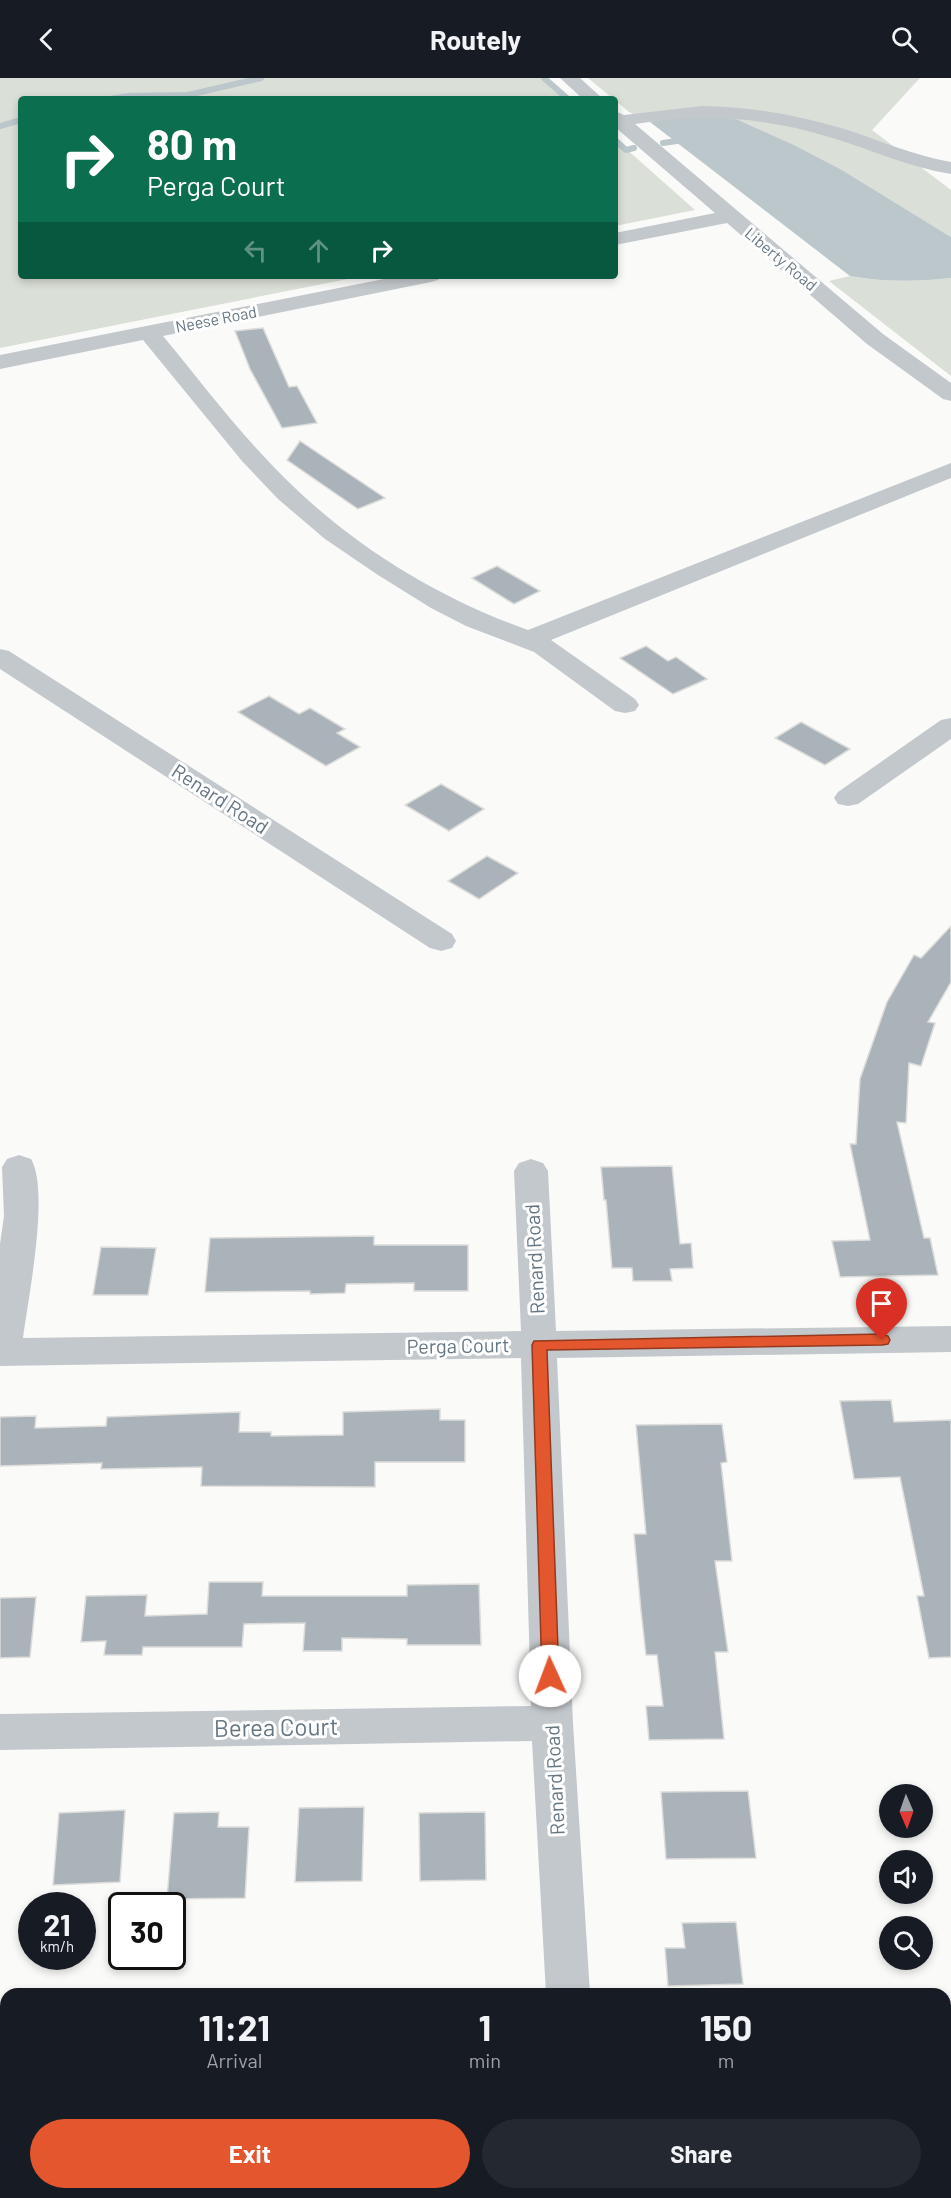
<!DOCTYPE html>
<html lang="en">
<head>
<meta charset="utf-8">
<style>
  :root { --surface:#171b24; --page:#242831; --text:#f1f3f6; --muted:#9ea1a6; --accent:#e4572e }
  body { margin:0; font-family:Barlow,sans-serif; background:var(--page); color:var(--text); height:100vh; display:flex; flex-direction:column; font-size:22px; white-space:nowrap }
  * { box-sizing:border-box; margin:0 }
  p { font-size:20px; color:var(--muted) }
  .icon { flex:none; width:33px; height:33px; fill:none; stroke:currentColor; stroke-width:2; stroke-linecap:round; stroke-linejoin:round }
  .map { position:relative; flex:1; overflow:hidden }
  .details { position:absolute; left:0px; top:1910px; width:951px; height:212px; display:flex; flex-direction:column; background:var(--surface); border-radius:18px 18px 0 0; box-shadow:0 3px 9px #0003 }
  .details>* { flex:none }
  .banner { position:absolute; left:18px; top:18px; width:600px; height:183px; border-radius:6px; box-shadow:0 3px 9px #0003; background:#0b6e4f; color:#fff; overflow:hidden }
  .needle { width:39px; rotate:178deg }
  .buttons { position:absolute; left:879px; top:1706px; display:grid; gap:12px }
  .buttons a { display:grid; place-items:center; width:54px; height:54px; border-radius:50%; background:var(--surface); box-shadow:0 3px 9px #0003; font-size:30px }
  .speed { position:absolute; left:18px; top:1814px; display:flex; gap:12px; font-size:30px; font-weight:700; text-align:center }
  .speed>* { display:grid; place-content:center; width:78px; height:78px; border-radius:50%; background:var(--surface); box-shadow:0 3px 9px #0003; line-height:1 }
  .speed small { font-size:15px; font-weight:400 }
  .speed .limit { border:3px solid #111; border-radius:9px; background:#fff; color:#111 }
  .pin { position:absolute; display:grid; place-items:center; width:51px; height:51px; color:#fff; margin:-62px -26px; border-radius:50% 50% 50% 0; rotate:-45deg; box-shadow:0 0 6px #0007 }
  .pin .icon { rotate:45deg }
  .me { position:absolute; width:66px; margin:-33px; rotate:358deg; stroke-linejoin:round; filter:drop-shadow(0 0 4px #0008) }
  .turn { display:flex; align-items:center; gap:21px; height:126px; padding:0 30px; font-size:27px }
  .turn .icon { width:78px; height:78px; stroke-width:2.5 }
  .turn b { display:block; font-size:42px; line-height:51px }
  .lanes { display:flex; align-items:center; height:57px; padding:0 30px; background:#0003; justify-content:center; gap:30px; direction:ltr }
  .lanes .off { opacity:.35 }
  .eta { display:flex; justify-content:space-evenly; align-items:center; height:102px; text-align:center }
  .eta b { font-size:36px; font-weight:700; line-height:42px }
  .button { display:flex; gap:12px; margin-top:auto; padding:12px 30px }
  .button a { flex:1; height:69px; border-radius:36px; background:var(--accent); color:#fff; font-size:24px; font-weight:700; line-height:69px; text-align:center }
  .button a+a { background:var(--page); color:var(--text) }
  header { display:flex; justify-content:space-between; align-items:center; height:78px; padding:0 30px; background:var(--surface); font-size:27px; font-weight:700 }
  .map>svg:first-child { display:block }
  .green { fill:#dadfd7 }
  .water { fill:#bbc7cb }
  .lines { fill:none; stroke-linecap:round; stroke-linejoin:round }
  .stream { stroke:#bbc7cb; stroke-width:6 }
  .building { fill:#aab3b9; stroke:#dcdcda; stroke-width:1.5 }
  .minor { fill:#c3c8cc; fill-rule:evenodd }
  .route { fill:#e4572e; stroke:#94391e; stroke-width:1.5 }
  .labels { text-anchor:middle; stroke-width:6; stroke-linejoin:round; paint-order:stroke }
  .far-street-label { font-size:16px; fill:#657683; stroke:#fff }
  .street-label { font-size:20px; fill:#657683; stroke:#fff }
  .near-street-label { font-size:24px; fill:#657683; stroke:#fff }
</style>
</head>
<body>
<header><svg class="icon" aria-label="back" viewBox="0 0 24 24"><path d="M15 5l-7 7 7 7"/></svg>Routely<svg class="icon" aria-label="search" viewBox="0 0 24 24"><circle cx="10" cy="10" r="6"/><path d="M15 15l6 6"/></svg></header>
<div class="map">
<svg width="951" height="2120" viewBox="0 0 951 2120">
  <rect width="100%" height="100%" fill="#fafaf8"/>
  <g class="green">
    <path d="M0 0H547L570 21H21V198H363L0 270Z"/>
    <path d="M588 0H920L872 52 951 112V159L842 92 798 69 650 44 629 34Z"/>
    <path d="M615 61 695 132 615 148Z"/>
    <path d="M850 198C885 204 916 204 951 200V298L829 203Z"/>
  </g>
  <path class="water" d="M692 36 720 37 738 42 798 69 842 92 951 159V200C916 204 885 204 850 198L650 44Z"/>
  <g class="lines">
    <g class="stream">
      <path d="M544 0 568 21"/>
      <path d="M110 21 129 18 188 17 261 0"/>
      <path d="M0 48 21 42"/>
      <path d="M615 62 626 72 634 70"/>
      <path d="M663 65 684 62"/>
    </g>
  </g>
  <g class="building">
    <path d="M263 250 289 309 297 308 317 345 282 350 250 291 235 253Z"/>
    <path d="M300 363 385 420 358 431 287 382Z"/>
    <path d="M497 488 540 513 514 526 472 500Z"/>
    <path d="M646 568 668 583 676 579 707 601 673 616 620 580Z"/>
    <path d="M269 618 299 636 310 630 345 651 337 655 360 669 326 688 238 634Z"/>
    <path d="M801 644 850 671 825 687 775 660Z"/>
    <path d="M441 706 484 731 449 753 405 727Z"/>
    <path d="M487 778 518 795 479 821 448 803Z"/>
    <path d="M951 848V904L928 944 935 945 921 988 909 985 906 1045 897 1044 924 1160H930L938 1197 840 1199 832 1163 870 1162 850 1066H856L860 1001 887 924 914 877 921 880Z"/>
    <path d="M672 1088 680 1166 691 1165 693 1190 670 1191 672 1203H633L632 1190H612L606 1122H604L601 1089Z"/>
    <path d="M374 1158V1167H468V1213H414V1205L346 1206 345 1215 310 1216V1213L205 1214 210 1160Z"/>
    <path d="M101 1169 156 1170 148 1217H93Z"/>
    <path d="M891 1322 894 1344 951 1342V1579L929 1580 917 1518H924L900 1399 854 1401 840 1323Z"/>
    <path d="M440 1331V1342H465V1384H375V1409L201 1408 202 1389 101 1391 102 1385 0 1388V1339L36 1338 35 1350 106 1348 107 1339 240 1334 239 1354H271V1358L343 1357V1334Z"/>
    <path d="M722 1346 727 1384 721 1385 732 1483H715L728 1574H715L724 1661 649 1662 646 1628H663L657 1577H646L641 1533 634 1456H646L636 1347Z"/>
    <path d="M209 1504H263L262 1518H407V1507L479 1506 481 1567H407V1561L342 1560V1573H303L305 1545 244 1546 242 1569H143L142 1577H104L106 1563 81 1564 86 1518 147 1517 145 1538 207 1536Z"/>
    <path d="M36 1519 30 1579 0 1580V1520Z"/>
    <path d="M748 1713 756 1780 666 1781 661 1714Z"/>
    <path d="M364 1729 362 1803 295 1804 299 1730Z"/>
    <path d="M125 1732 120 1804 53 1807 59 1735Z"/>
    <path d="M219 1734 218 1749H249L245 1820 167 1821 174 1735Z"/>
    <path d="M485 1734 486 1802 420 1803 419 1735Z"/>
    <path d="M736 1844 743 1906 668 1908 665 1870H685L682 1845Z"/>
  </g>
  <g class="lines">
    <g class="minor">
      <path d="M560 0H580L603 21H583Z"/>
      <path d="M702 28C751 29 798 37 844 51 880 62 914 78 951 84V96C908 89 870 71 829 59 765 39 700 35 635 46L883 256 951 305V323L943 321 867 266 727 145 615 167V155L715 135 615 49V33L624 37Z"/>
      <path d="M399 198H442L438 202 431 204 163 258C206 310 246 364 295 410 361 473 443 522 528 552L951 385V400L551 562 635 621 639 627 635 633 625 635 615 633 534 574 466 548 431 530 378 497 325 461 278 421 242 383 143 262 0 291V277Z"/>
      <path d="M0 571 9 573 452 856 456 863 452 870 441 873 430 870 0 591Z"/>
      <path d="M951 640V661L858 726 848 728 838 726 834 720 838 714 941 642Z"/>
      <path d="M19 1077 31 1081C50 1113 28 1221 23 1260L521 1253 514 1093 519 1085 531 1081 543 1085 548 1093 556 1253 951 1248V1274L557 1280 573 1645 590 1916H546L532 1663 0 1672V1636L531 1628 521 1280 0 1288V1166L4 1138 2 1089 7 1081Z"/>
      <rect x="555" y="2115" width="48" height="5"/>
    </g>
  </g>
  <path class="route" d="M882 1256 888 1258 890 1262 888 1266 882 1267 547 1272 559 1598 556 1603 550 1605 545 1603 542 1598 532 1267 534 1263Z"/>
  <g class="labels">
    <g class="far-street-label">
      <text transform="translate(781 181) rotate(40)" y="6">Liberty Road</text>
      <text transform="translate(216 241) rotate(-11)" y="6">Neese Road</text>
    </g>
    <g class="street-label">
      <text transform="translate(220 721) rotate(33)" y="7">Renard Road</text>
      <text transform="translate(535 1181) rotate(-93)" y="7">Renard Road</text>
      <text transform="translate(458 1268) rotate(-1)" y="7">Perga Court</text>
      <text transform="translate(555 1702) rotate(-93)" y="7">Renard Road</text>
    </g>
    <g class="near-street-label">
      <text transform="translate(276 1650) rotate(-1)" y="8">Berea Court</text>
    </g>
  </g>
</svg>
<div class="buttons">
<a><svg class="needle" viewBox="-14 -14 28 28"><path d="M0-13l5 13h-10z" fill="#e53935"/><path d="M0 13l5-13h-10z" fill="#9ea1a6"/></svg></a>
<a><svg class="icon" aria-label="sound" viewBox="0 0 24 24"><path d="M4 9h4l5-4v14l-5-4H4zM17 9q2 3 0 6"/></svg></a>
<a><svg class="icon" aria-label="search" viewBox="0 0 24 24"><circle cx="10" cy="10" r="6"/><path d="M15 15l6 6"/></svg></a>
</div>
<div class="speed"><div>21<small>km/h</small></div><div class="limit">30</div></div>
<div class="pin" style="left:882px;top:1262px;background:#d93025"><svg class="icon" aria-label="arrive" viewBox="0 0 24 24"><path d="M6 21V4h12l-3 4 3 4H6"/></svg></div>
<svg class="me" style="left:550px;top:1598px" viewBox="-20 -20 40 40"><circle r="19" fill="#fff"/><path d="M0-13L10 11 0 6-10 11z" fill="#e4572e"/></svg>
<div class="banner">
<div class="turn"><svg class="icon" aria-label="right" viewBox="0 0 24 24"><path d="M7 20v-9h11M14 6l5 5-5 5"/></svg><div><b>80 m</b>Perga Court</div></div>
<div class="lanes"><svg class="icon off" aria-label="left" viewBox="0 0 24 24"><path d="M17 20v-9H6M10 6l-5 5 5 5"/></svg><svg class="icon off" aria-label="ahead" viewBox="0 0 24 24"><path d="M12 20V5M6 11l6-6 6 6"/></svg><svg class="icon" aria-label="right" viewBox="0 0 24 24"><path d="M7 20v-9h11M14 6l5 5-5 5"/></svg></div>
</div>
<section class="details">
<div class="eta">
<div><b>11:21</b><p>Arrival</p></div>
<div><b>1</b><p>min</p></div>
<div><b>150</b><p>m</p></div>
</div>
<div class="button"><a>Exit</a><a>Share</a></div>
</section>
</div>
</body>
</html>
